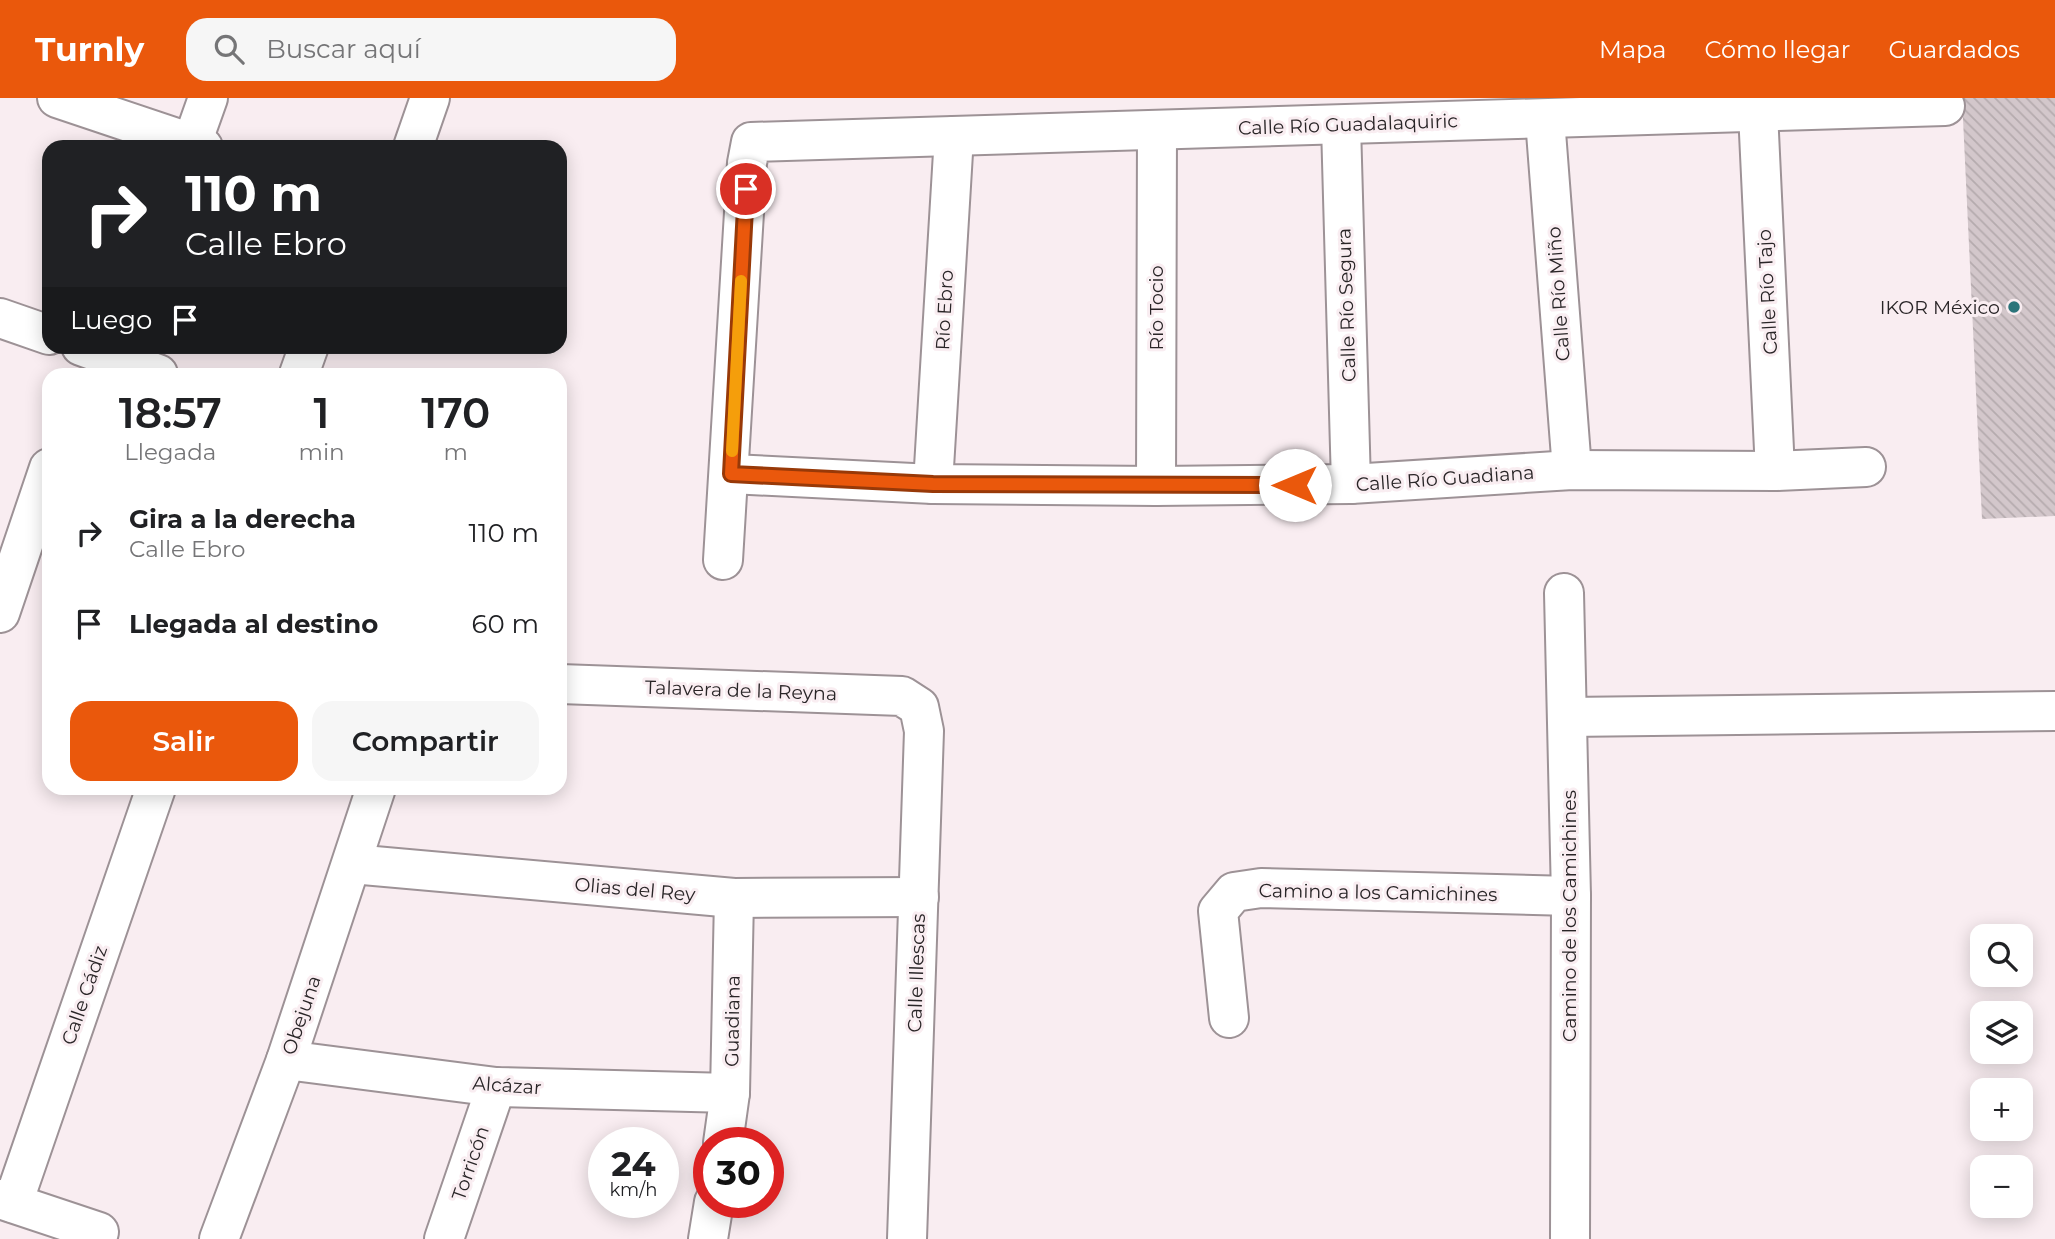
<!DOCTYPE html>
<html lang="es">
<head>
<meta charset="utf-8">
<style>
  :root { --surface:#fff; --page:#f6f6f6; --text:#202124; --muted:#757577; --accent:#ea580c }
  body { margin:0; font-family:Montserrat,sans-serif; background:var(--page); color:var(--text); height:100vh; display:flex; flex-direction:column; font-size:26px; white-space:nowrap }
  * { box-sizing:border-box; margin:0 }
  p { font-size:23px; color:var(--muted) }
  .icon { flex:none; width:38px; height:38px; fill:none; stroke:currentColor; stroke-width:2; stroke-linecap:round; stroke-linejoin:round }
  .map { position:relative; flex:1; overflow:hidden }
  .panel { position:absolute; left:42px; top:270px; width:525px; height:427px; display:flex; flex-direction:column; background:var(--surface); border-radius:21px; box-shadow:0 4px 18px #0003 }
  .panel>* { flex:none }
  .guide { position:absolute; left:42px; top:42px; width:525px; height:214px; border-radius:21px; box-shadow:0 4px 18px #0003; background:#202124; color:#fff; overflow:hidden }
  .buttons { position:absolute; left:1970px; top:826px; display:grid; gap:14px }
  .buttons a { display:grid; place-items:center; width:63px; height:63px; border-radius:14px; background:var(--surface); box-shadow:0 4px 18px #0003; font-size:35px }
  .speed { position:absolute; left:588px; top:1029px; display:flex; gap:14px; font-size:35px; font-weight:700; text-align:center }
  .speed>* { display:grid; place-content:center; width:91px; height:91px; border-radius:50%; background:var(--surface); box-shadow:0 4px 18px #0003; line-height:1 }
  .speed small { font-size:18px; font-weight:400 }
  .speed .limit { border:10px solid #d22; background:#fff; color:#111 }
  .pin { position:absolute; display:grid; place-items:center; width:60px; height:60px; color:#fff; margin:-30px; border:4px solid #fff; border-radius:50%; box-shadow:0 2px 7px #0007 }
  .me { position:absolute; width:77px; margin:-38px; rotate:270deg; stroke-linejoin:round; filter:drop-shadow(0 0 5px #0008) }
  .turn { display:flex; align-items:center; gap:24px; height:147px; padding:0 28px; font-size:32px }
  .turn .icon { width:91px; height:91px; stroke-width:2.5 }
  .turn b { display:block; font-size:49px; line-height:60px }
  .then { display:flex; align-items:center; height:66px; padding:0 28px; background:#0003; gap:14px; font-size:26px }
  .eta { display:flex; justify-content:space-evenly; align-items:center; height:119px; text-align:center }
  .eta b { font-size:42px; font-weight:600; line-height:49px }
  .button { display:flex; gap:14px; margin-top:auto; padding:14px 28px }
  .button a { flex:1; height:80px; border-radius:21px; background:var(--accent); color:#fff; font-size:28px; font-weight:600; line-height:80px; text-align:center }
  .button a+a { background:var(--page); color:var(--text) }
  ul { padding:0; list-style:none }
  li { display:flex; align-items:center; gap:21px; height:91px; padding:0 28px }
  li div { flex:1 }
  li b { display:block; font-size:26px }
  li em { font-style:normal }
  header { display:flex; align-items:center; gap:42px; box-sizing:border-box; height:98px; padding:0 35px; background:var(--accent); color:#fff }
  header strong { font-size:33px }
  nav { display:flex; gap:38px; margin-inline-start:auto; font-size:24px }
  .search { width:490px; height:63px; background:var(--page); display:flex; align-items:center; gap:18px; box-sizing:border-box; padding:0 24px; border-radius:21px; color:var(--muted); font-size:26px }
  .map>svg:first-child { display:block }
  .building { fill:url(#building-back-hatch) }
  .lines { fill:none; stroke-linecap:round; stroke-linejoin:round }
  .minor-casing { stroke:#9d9296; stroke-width:42 }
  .minor { stroke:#fff; stroke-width:38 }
  .route-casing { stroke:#983908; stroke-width:18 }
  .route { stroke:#ea580c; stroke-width:12 }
  .slow { stroke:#f59e0b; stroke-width:12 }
  .poi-dot { fill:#2b747a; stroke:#f9edf1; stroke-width:2.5 }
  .labels { text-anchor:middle; stroke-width:6; stroke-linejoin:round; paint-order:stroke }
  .street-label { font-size:19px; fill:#292527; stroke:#f9edf1 }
  .poi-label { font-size:19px; fill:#292527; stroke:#f9edf1; text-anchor:end }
</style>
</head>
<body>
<header>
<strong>Turnly</strong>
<div class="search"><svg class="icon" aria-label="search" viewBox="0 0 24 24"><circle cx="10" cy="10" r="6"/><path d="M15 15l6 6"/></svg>Buscar aquí</div>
<nav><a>Mapa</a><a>Cómo llegar</a><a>Guardados</a></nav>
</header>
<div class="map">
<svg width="2055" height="1141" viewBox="0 0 2055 1141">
  <defs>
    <pattern id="building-back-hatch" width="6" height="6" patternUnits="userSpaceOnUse" patternTransform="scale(1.75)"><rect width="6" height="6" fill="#d3c7cb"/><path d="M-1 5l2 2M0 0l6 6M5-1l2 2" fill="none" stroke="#b5abae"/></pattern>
  </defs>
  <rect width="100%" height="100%" fill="#f9edf1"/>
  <path class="building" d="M1962 0H2055V418L1982 421Z"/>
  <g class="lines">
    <g class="minor-casing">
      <g id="minor">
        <path d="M57 0 203 49"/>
        <path d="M1758 14 1775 373"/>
        <path d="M1545 21 1572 372"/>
        <path d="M1341 27 1351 386"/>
        <path d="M192 45 208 0"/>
        <path d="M413 49 430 0"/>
        <path d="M0 220 49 237"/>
        <path d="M81 248 158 276"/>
        <path d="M299 276 309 248"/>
        <path d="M731 376 933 386 1156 388 1351 386 1572 372 1775 373 1866 369"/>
        <path d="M933 386 954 38"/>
        <path d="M1156 388 1157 32"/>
        <path d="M723 462 747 65 751 44 1945 8"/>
        <path d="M1564 495 1571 798 1570 1141"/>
        <path d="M0 515 49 370"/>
        <path d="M560 586 902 598 919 609 924 633 907 1141"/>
        <path d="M1567 619 2055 613"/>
        <path d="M352 766 734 800 919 799"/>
        <path d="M1229 920 1218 813 1234 794 1261 790 1571 798"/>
        <path d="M286 962 496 989 730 995"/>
        <path d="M723 1045 730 995 734 800"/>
        <path d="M0 1101 99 1134"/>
        <path d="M13 1105 156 690"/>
        <path d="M219 1141 286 962 376 690"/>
        <path d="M444 1141 496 989"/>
        <path d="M708 1141 714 1104"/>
      </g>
    </g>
    <use href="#minor" class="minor"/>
  </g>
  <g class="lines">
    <g class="route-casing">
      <path id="route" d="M746 91 731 376 933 386 1295 387"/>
    </g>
    <use href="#route" class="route"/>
    <path class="slow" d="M732 353 741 183"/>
  </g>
  <circle class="poi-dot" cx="2014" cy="209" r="7"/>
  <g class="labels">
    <g class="street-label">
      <text transform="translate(1348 26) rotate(-2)" y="7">Calle Río Guadalaquiric</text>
      <text transform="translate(1767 194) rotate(-93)" y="7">Calle Río Tajo</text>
      <text transform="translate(1558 196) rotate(-94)" y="7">Calle Río Miño</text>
      <text transform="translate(1346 207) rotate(-92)" y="7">Calle Río Segura</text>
      <text transform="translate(1156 210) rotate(-90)" y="7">Río Tocio</text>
      <text transform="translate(944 212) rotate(-87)" y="7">Río Ebro</text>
      <text transform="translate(1445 380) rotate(-4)" y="7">Calle Río Guadiana</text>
      <text transform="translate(741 592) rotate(2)" y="7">Talavera de la Reyna</text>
      <text transform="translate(635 791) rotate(5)" y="7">Olias del Rey</text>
      <text transform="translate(1378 794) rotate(1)" y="7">Camino a los Camichines</text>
      <text transform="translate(1569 818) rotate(-90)" y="7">Camino de los Camichines</text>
      <text transform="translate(916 875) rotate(-88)" y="7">Calle Illescas</text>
      <text transform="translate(84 897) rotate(-71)" y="7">Calle Cádiz</text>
      <text transform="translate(301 917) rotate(-71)" y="7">Obejuna</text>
      <text transform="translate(732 923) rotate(-89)" y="7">Guadiana</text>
      <text transform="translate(507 987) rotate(4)" y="7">Alcázar</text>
      <text transform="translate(470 1065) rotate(-71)" y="7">Torricón</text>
    </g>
    <g class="poi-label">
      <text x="2000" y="216">IKOR México</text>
    </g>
  </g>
</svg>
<div class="buttons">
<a><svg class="icon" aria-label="search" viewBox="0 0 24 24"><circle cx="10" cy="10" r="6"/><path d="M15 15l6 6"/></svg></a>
<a><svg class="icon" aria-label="layers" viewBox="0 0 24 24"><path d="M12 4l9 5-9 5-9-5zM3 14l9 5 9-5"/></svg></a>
<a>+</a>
<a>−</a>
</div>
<div class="speed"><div>24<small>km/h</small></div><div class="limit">30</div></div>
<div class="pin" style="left:746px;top:91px;background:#d93025"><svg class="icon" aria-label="arrive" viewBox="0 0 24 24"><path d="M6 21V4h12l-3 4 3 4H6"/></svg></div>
<svg class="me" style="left:1295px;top:387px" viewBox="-20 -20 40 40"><circle r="19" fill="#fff"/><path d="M0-13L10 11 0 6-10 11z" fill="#ea580c"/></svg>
<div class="guide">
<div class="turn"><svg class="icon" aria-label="right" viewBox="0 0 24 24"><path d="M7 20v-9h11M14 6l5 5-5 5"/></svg><div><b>110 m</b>Calle Ebro</div></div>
<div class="then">Luego<svg class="icon" aria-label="arrive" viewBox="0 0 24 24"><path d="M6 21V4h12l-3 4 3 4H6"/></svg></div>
</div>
<section class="panel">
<div class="eta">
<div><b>18:57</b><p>Llegada</p></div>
<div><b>1</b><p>min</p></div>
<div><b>170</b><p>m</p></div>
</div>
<ul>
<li><svg class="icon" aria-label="right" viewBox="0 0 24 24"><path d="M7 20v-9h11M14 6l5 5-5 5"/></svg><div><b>Gira a la derecha</b><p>Calle Ebro</p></div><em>110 m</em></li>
<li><svg class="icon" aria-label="arrive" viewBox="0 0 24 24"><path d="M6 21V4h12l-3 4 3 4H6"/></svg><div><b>Llegada al destino</b></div><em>60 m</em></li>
</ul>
<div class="button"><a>Salir</a><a>Compartir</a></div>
</section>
</div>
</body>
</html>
